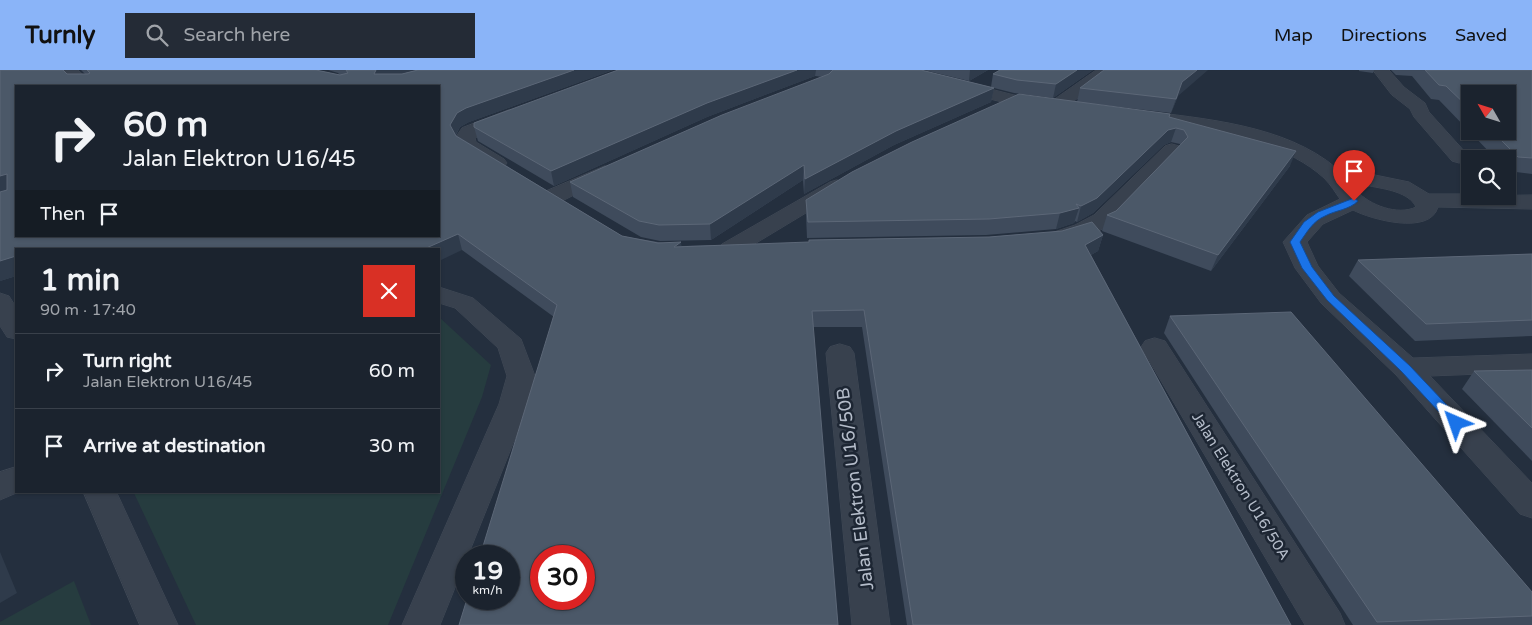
<!DOCTYPE html>
<html lang="en">
<head>
<meta charset="utf-8">
<style>
  :root { --surface:#1b232e; --page:#242b36; --text:#f1f3f6; --muted:#a0a4aa; --line:#39404a; --accent:#8ab4f8 }
  body { margin:0; font-family:"Varela Round",sans-serif; background:var(--page); color:var(--text); height:100vh; display:flex; flex-direction:column; font-size:19px; white-space:nowrap }
  * { box-sizing:border-box; margin:0 }
  p { font-size:16px; color:var(--muted) }
  .icon { flex:none; width:28px; height:28px; fill:none; stroke:currentColor; stroke-width:2; stroke-linecap:round; stroke-linejoin:round }
  .map { position:relative; flex:1; overflow:hidden }
  .side { position:absolute; left:15px; top:178px; width:425px; height:245px; display:flex; flex-direction:column; background:var(--surface); border-radius:0px; box-shadow:0 1px 4px #0004,0 0 0 1px var(--line) }
  .side>* { flex:none }
  .top-card { position:absolute; left:15px; top:15px; width:425px; height:152px; border-radius:0px; box-shadow:0 1px 4px #0004,0 0 0 1px var(--line); background:#1b232e; color:var(--text); overflow:hidden }
  .needle { width:32px; rotate:309deg }
  .buttons { position:absolute; left:1461px; top:15px; display:grid; gap:10px }
  .buttons a { display:grid; place-items:center; width:55px; height:55px; border-radius:0px; background:var(--surface); box-shadow:0 1px 4px #0004,0 0 0 1px var(--line); font-size:25px }
  .speed { position:absolute; left:455px; top:475px; display:flex; gap:10px; font-size:25px; font-weight:700; text-align:center }
  .speed>* { display:grid; place-content:center; width:65px; height:65px; border-radius:50%; background:var(--surface); box-shadow:0 1px 4px #0004,0 0 0 1px var(--line); line-height:1 }
  .speed small { font-size:12px; font-weight:400 }
  .speed .limit { border:8px solid #d22; background:#fff; color:#111 }
  .pin { position:absolute; display:grid; place-items:center; width:42px; height:42px; color:#fff; margin:-51px -21px; border-radius:50% 50% 50% 0; rotate:-45deg; box-shadow:0 0 5px #0007 }
  .pin .icon { rotate:45deg }
  .me { position:absolute; width:55px; margin:-28px; rotate:317deg; stroke-linejoin:round; filter:drop-shadow(0 0 4px #0008) }
  .turn { display:flex; align-items:center; gap:18px; height:105px; padding:0 25px; font-size:22px }
  .turn .icon { width:65px; height:65px; stroke-width:2.5 }
  .turn b { display:block; font-size:35px; line-height:42px }
  .then { display:flex; align-items:center; height:48px; padding:0 25px; background:#0003; gap:10px; font-size:19px }
  .round { display:grid; place-items:center; flex:none; width:52px; height:52px; border-radius:0px; background:var(--page) }
  .head { display:flex; align-items:center; justify-content:space-between; height:85px; padding:0 25px }
  h1 { font-size:30px; font-weight:800; line-height:38px }
  ul { padding:0; list-style:none }
  li { display:flex; align-items:center; gap:15px; height:75px; padding:0 25px; border-top:1px solid var(--line) }
  li div { flex:1 }
  li b { display:block; font-size:19px }
  li em { font-style:normal }
  header { display:flex; align-items:center; gap:30px; box-sizing:border-box; height:70px; padding:0 25px; background:var(--accent); color:#111 }
  header strong { font-size:24px }
  nav { display:flex; gap:28px; margin-inline-start:auto; font-size:18px }
  .search { width:350px; height:45px; background:var(--page); display:flex; align-items:center; gap:12px; box-sizing:border-box; padding:0 18px; border-radius:0px; color:var(--muted); font-size:19px }
  .map>svg:first-child { display:block }
  .green { fill:#263c3f }
  .lines { fill:none; stroke-linecap:round; stroke-linejoin:round }
  .minor-casing { stroke:#414a57; stroke-width:1 }
  .minor { fill:#38414e; fill-rule:evenodd }
  .wall { fill:#3f4b5c; fill-rule:evenodd }
  .shaded-wall { fill:#2f3b4b }
  .building { fill:#4b5868; stroke:#5c6777; fill-rule:evenodd }
  .route { fill:#1a73e8; stroke:#114b97 }
  .labels { text-anchor:middle; stroke-width:5; stroke-linejoin:round; paint-order:stroke }
  .street-label { font-size:15px; fill:#b4bcc9; stroke:#1d2633 }
  .near-street-label { font-size:18px; fill:#b4bcc9; stroke:#1d2633 }
</style>
</head>
<body>
<header>
<strong>Turnly</strong>
<div class="search"><svg class="icon" aria-label="search" viewBox="0 0 24 24"><circle cx="10" cy="10" r="6"/><path d="M15 15l6 6"/></svg>Search here</div>
<nav><a>Map</a><a>Directions</a><a>Saved</a></nav>
</header>
<div class="map">
<svg width="1532" height="555" viewBox="0 0 1532 555">
  <rect width="100%" height="100%" fill="#242f3e"/>
  <g class="green">
    <path d="M439 247 491 295 482 327 388 555H196L133 421H439Z"/>
    <path d="M74 511 91 555H0V552Z"/>
  </g>
  <g class="lines">
    <g class="minor-casing">
      <g id="minor">
        <path d="M60 0H78L95 16H76Z"/>
        <path d="M888 0H916L1014 25 1052 31 1096 0H1115L1062 40 1056 41 1049 38 1014 35 890 4Z"/>
        <path d="M1373 0H1389L1404 17 1425 33 1429 42 1466 83 1469 87 1466 91 1459 93 1452 91 1414 47 1410 39 1392 25Z"/>
        <path d="M509 40 516 42 518 46 516 50 475 68 476 72 504 89 507 93 504 97C488 101 461 83 455 68L462 58Z"/>
        <path d="M1152 42C1217 50 1298 58 1346 107L1370 104 1409 112 1429 124H1470V126L1532 125V139L1438 137C1430 166 1370 149 1353 140L1323 154 1307 172 1318 196 1339 223 1413 288 1532 284V302L1430 306 1532 413V448L1520 444 1396 305 1321 233 1295 198 1283 172 1307 145 1340 129C1335 122 1331 115 1324 108 1290 77 1239 66 1195 59 1179 57 1162 56 1145 52L1143 48 1145 44ZM1370 116C1385 119 1409 122 1416 137 1398 146 1369 135 1357 121L1358 118Z"/>
        <path d="M1172 74 1179 76 1182 80 1179 84 1110 155 1091 165 1067 173 1059 175 1051 173 1047 168 1051 163 1075 155 1094 145 1165 76Z"/>
        <path d="M605 96 612 98 615 102 612 106 560 132 552 133 544 132 541 127 544 122Z"/>
        <path d="M837 110 844 112 848 116 844 120 738 184 730 186 722 184 718 179 722 174 830 112Z"/>
        <path d="M439 217 473 228 521 269 535 306 529 334 440 555H402L499 334 507 306 498 278 455 238 439 233Z"/>
        <path d="M0 223 9 226 16 237V269L7 267 0 256Z"/>
        <path d="M1155 268 1165 271 1340 543 1345 555H1305L1141 277 1145 271Z"/>
        <path d="M840 274 850 277 854 283 890 555H852L826 283 830 277Z"/>
        <path d="M16 397V421H21L0 430V402Z"/>
        <path d="M83 421H116L178 555H140Z"/>
      </g>
    </g>
    <use href="#minor" class="minor"/>
  </g>
  <g class="wall">
    <path d="M81 0H316L340 5 338 3 328 0H613L469 52 460 57 456 65 622 166 682 176 1103 165 1098 181 1091 185 1291 555H907L862 257H814L554 247 462 180 16 179V206L0 211 67 4H85ZM439 16V166H16Z"/>
    <path d="M618 0H921L991 17 993 4 1000 0H1093L1053 28 1014 23 994 18 991 32 894 75 804 124 803 110 711 170 660 171 641 167 573 127 570 112 823 7 815 6 707 47 554 116 478 71 474 57Z"/>
    <path d="M924 0H988L969 11Z"/>
    <path d="M1359 0H1374L1373 3 1359 1Z"/>
    <path d="M1391 0H1532V104L1508 101V89H1496L1439 30 1431 29 1412 6 1396 5ZM1470 24 1508 61H1470Z"/>
    <path d="M1080 18 1178 26 1171 43 1077 32Z"/>
    <path d="M1169 47 1290 96 1211 201 1102 161 1107 145 1116 141 1180 75V74L1171 72 1164 75 1093 143 1077 152 1075 151 1074 153 1056 159 986 165 807 168 806 145V130Z"/>
    <path d="M1532 184V266L1415 271 1349 206 1358 190Z"/>
    <path d="M1170 246 1532 522V555H1353L1164 263Z"/>
    <path d="M1532 300V391L1462 319 1474 301Z"/>
  </g>
  <g class="shaded-wall">
    <path d="M376 0H416L381 10 374 4Z"/>
    <path d="M574 0H613L469 52 460 57 453 69 450 55 457 43 466 38Z"/>
    <path d="M797 0H816L815 6 707 47 554 116 551 101 707 33Z"/>
    <path d="M970 0H988L969 11Z"/>
    <path d="M1077 0H1093L1053 28 1056 14Z"/>
    <path d="M1197 0H1208L1178 26 1171 43 1182 12Z"/>
    <path d="M994 18 991 32 894 75 804 124 805 109 896 61Z"/>
    <path d="M1176 58 1171 72 1164 75 1093 143 1077 152 1081 136 1168 60Z"/>
    <path d="M1296 81 1290 96 1211 201 1218 185Z"/>
    <path d="M804 95 803 110 711 170 710 154Z"/>
    <path d="M7 104 16 118 0 124V106Z"/>
    <path d="M1079 138 1074 153 1056 159 1060 143Z"/>
    <path d="M458 164 462 180 439 191V179H424Z"/>
    <path d="M1103 165 1098 181 1080 191 1085 175Z"/>
    <path d="M681 172 683 188 674 177Z"/>
    <path d="M16 186V206L0 211V191Z"/>
    <path d="M0 482 17 523 0 533Z"/>
  </g>
  <g class="building">
    <path d="M0 0H63L67 4H88L90 3 87 0H316L340 5 348 3 346 0H376L374 4H402L418 0H574L466 38 457 43 450 55 456 66 622 166 658 173 681 172 674 177 809 172V170L989 167 1062 161 1092 152 1103 165 1085 175 1291 555H913L864 240 812 241 838 555H459L467 529H509V486H480L557 235 458 164 424 179H16V186L0 191V122L7 120V104L0 106ZM16 16H439V166H16ZM541 486H584V529H541Z"/>
    <path d="M618 0H797L707 33 551 101 474 57V53Z"/>
    <path d="M833 0H921L994 18 896 61 805 109 804 95 710 154 659 155 639 151 570 112 722 45 829 4Z"/>
    <path d="M1000 0H1077L1056 14 1017 10 993 4Z"/>
    <path d="M1104 0H1197L1182 12 1176 29 1080 18Z"/>
    <path d="M1425 0H1532V88L1518 87 1492 61H1508V24H1470V39L1446 16 1439 15Z"/>
    <path d="M1019 24 1170 44 1169 47 1296 81 1218 185 1107 145 1116 141 1188 67 1184 60 1176 58 1168 60 1097 128 1081 136 1076 134 1079 138 1060 143 989 149 808 152 806 130 852 102 912 72Z"/>
    <path d="M1532 184V250L1426 254 1358 190Z"/>
    <path d="M1291 242 1532 522V546L1377 552 1170 246Z"/>
    <path d="M1532 300V358L1474 301Z"/>
  </g>
  <path class="route" d="M1354 128 1358 131C1349 140 1336 140 1325 146 1313 151 1307 162 1300 172L1312 197 1334 226 1410 296 1461 350 1462 353 1461 356H1452L1401 301 1327 230 1302 198 1290 172 1304 152 1318 142Z"/>
  <g class="labels">
    <g class="street-label">
      <text transform="translate(1241 416) rotate(58)" y="5">Jalan Elektron U16/50A</text>
    </g>
    <g class="near-street-label">
      <text transform="translate(855 419) rotate(-97)" y="6">Jalan Elektron U16/50B</text>
    </g>
  </g>
</svg>
<div class="buttons">
<a><svg class="needle" viewBox="-14 -14 28 28"><path d="M0-13l5 13h-10z" fill="#e53935"/><path d="M0 13l5-13h-10z" fill="#a0a4aa"/></svg></a>
<a><svg class="icon" aria-label="search" viewBox="0 0 24 24"><circle cx="10" cy="10" r="6"/><path d="M15 15l6 6"/></svg></a>
</div>
<div class="speed"><div>19<small>km/h</small></div><div class="limit">30</div></div>
<div class="pin" style="left:1354px;top:131px;background:#d93025"><svg class="icon" aria-label="arrive" viewBox="0 0 24 24"><path d="M6 21V4h12l-3 4 3 4H6"/></svg></div>
<svg class="me" style="left:1456px;top:353px" viewBox="-20 -20 40 40"><path d="M0-17L14 15 0 8-14 15z" fill="#1a73e8" stroke="#fff" stroke-width="4"/></svg>
<div class="top-card">
<div class="turn"><svg class="icon" aria-label="right" viewBox="0 0 24 24"><path d="M7 20v-9h11M14 6l5 5-5 5"/></svg><div><b>60 m</b>Jalan Elektron U16/45</div></div>
<div class="then">Then<svg class="icon" aria-label="arrive" viewBox="0 0 24 24"><path d="M6 21V4h12l-3 4 3 4H6"/></svg></div>
</div>
<section class="side">
<div class="head"><div><h1>1 min</h1><p>90 m · 17:40</p></div><a class="round" style="background:#d93025;color:#fff"><svg class="icon" aria-label="close" viewBox="0 0 24 24"><path d="M6 6l12 12M18 6L6 18"/></svg></a></div>
<ul>
<li><svg class="icon" aria-label="right" viewBox="0 0 24 24"><path d="M7 20v-9h11M14 6l5 5-5 5"/></svg><div><b>Turn right</b><p>Jalan Elektron U16/45</p></div><em>60 m</em></li>
<li><svg class="icon" aria-label="arrive" viewBox="0 0 24 24"><path d="M6 21V4h12l-3 4 3 4H6"/></svg><div><b>Arrive at destination</b></div><em>30 m</em></li>
</ul>
</section>
</div>
</body>
</html>
